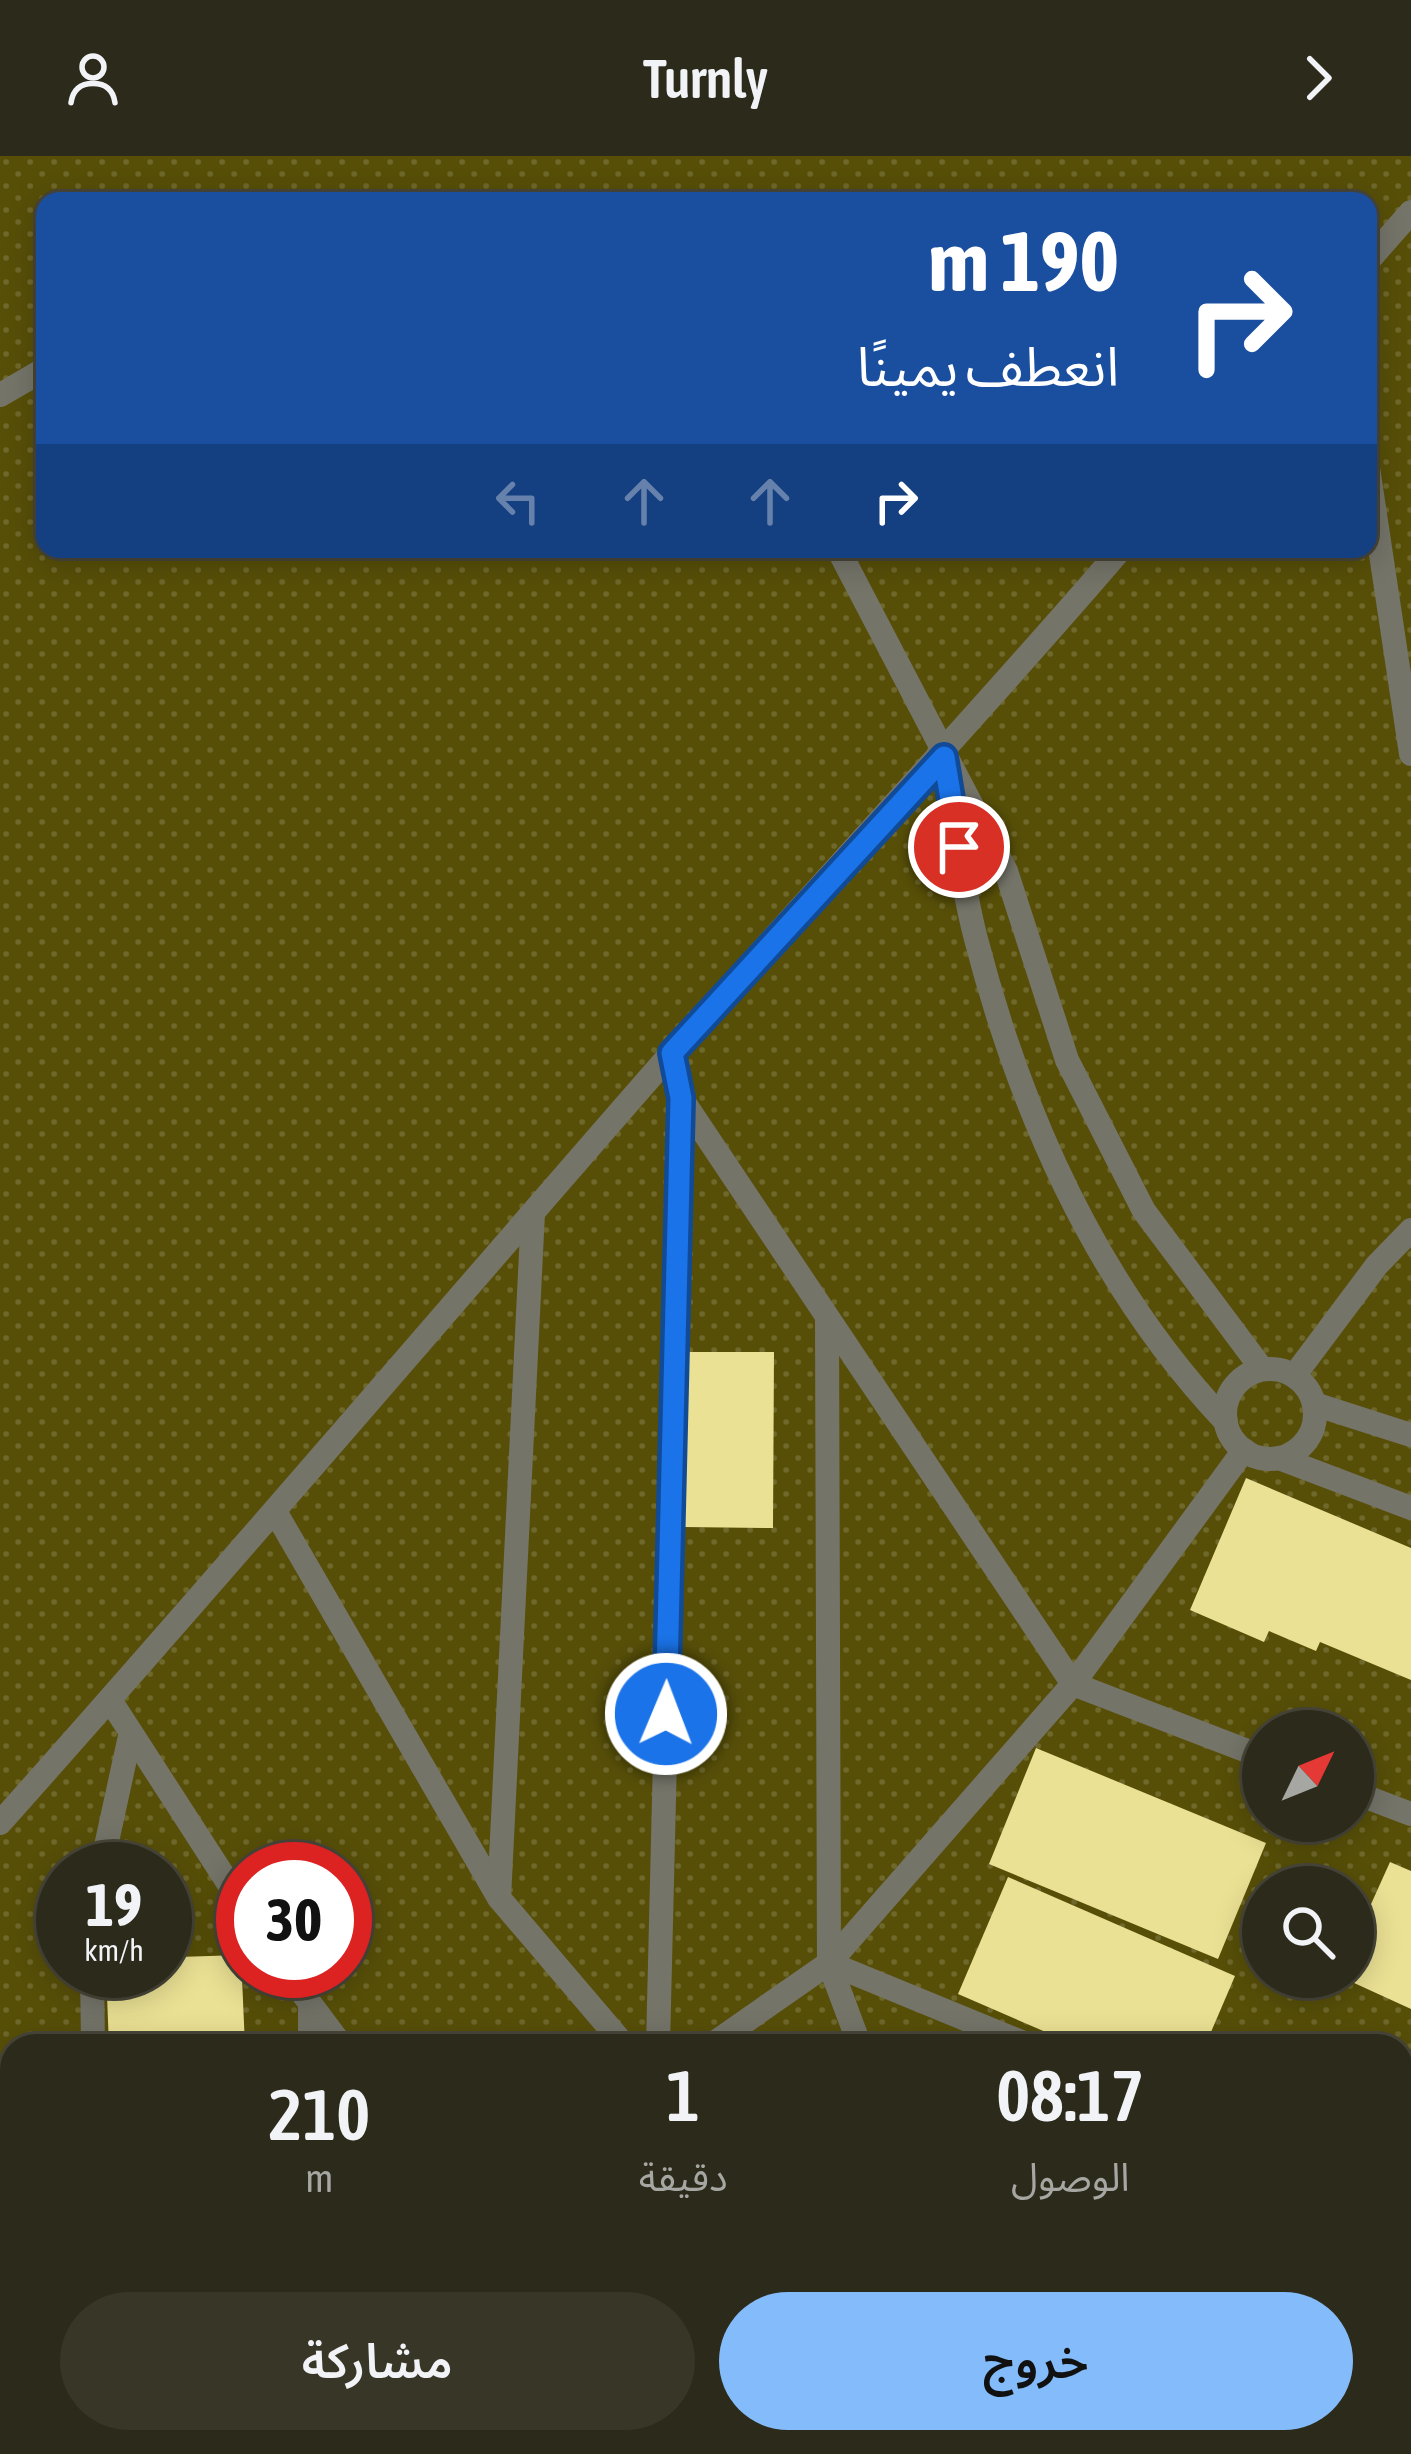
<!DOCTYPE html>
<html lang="ar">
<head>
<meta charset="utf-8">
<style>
  :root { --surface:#2c2a1a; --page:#383627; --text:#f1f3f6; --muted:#a6a7a2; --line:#484639; --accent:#84bcfb }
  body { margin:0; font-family:"Asap Condensed","Noto Sans Arabic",sans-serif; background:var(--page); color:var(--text); direction:rtl; height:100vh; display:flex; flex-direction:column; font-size:45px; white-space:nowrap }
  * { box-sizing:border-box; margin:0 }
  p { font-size:39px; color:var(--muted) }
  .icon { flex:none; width:66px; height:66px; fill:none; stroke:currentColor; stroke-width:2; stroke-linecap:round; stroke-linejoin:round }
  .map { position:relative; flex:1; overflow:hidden; direction:ltr }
  .side { position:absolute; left:0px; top:1878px; width:1413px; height:420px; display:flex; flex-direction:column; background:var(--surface); border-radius:36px 36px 0 0; box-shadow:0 6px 30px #0003,0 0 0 3px var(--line); direction:rtl }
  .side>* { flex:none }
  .banner { position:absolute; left:36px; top:36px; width:1341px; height:366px; border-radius:24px; box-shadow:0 6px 30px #0003,0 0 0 3px var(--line); direction:rtl; background:#1a4fa0; color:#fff; overflow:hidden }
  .needle { width:78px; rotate:47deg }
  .fabs { position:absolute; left:1242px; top:1554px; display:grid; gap:24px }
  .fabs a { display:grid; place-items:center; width:132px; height:132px; border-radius:50%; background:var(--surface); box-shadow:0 6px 30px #0003,0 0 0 3px var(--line); font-size:60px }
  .speed { position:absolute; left:36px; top:1686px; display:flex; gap:24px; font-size:60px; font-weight:700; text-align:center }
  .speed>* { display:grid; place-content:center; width:156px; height:156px; border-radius:50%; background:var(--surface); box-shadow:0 6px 30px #0003,0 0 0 3px var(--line); line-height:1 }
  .speed small { font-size:30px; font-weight:400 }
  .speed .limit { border:18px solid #d22; background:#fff; color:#111 }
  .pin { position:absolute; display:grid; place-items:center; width:102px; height:102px; color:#fff; margin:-51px; border:6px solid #fff; border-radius:50%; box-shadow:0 3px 12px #0007 }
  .me { position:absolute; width:132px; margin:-66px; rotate:1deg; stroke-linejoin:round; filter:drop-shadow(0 0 9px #0008) }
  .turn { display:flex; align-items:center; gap:42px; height:252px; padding:0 60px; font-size:54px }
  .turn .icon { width:156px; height:156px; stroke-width:2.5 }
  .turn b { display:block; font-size:84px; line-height:102px }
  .lanes { display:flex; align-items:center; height:114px; padding:0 60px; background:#0003; justify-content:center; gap:60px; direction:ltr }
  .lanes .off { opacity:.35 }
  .eta { display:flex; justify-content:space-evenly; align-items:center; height:204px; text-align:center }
  .eta b { font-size:72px; font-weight:600; line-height:84px }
  .cta { display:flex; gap:24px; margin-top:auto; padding:24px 60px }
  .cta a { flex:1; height:138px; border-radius:72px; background:var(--accent); color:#111; font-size:48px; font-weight:600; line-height:138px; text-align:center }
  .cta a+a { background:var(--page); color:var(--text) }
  header { display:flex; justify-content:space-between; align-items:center; height:156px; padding:0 60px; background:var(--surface); font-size:54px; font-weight:600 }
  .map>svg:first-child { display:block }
  .grass { fill:url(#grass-dots); fill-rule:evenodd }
  .building { fill:#ebe194 }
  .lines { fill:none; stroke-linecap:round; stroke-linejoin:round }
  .minor { stroke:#757469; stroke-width:24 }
  .route-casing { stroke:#114b97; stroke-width:30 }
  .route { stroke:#1a73e8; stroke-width:21 }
</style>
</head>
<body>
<header><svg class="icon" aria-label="forward" viewBox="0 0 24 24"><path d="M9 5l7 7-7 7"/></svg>Turnly<svg class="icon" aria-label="person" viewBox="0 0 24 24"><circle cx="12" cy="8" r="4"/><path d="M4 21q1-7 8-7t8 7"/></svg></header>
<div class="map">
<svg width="1411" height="2298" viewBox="0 0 1411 2298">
  <defs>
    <pattern id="grass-dots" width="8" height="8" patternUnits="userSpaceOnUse" patternTransform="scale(3)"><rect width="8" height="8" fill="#574f08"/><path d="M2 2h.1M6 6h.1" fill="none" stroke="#6f682b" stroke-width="1.8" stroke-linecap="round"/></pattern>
  </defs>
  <rect width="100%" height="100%" fill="#3a3822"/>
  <path class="grass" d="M0 0H1411V2298H0ZM45 45H1368V393H45ZM1263 1575H1353V1665H1263ZM63 1713H165V1815H63ZM243 1713H345V1815H243ZM1263 1731H1353V1821H1263ZM12 1890H1401V2286H12Z"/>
  <g class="building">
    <path d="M684 1196H774L773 1372 683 1371Z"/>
    <path d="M1246 1322 1411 1392V1524L1320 1486 1316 1495 1269 1475 1264 1486 1190 1454Z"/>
    <path d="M1036 1592 1266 1687 1218 1803 989 1708Z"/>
    <path d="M1390 1706 1411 1715V1853L1341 1821H1353V1788Z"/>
    <path d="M1008 1721 1235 1820 1205 1890H1078L958 1838Z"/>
    <path d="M165 1779H177L178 1801 241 1799 245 1890H109L106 1815H165Z"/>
    <path d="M1401 2055 1411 2060V2195L1401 2190Z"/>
    <path d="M128 2286H279L280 2298H129Z"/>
    <path d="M400 2286H423L432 2298H383Z"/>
  </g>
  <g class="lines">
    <g class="minor">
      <path d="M1368 105 1411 56"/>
      <path d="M0 239 45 213"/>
      <path d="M1368 312 1411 598"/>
      <path d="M838 393 1006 715 1067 904 1144 1055 1262 1213"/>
      <path d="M947 621C956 674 962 730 976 783 1022 961 1099 1132 1226 1266"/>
      <path d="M672 897 681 942 1073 1528 1263 1601"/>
      <path d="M827 1162 829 1807 860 1890"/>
      <circle cx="1270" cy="1258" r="45"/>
      <path d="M1294 1220 1377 1109 1411 1074"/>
      <path d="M1314 1248 1411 1279"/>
      <path d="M1279 1302 1411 1352"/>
      <path d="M276 1357 499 1742 625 1890"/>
      <path d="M110 1544 243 1750"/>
      <path d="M1353 1636 1411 1658"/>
      <path d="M0 1667C226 1414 445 1156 668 901 817 730 973 566 1121 393"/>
      <path d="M101 1713 130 1580"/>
      <path d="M499 1742 533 1057"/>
      <path d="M829 1807 1031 1890"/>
      <path d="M92 1815 93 1890"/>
      <path d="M286 1815 342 1890"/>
      <path d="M310 1852V1890"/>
      <path d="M658 1890 681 942"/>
      <path d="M710 1890 829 1807 1073 1528 1244 1294"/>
      <path d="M1401 2018 1411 2022"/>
      <path d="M101 2286V2298"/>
      <path d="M313 2286V2298"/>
      <path d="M1226 2286 1257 2298"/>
      <path d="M343 2298 353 2286"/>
      <path d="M932 2298 936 2286"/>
    </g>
  </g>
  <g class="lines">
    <g class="route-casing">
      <path id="route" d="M666 1558 681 942 672 897 944 601 959 691"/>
    </g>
    <use href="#route" class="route"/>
  </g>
</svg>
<div class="fabs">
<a><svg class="needle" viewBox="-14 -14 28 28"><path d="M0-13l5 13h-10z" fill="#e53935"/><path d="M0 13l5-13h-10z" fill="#a6a7a2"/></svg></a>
<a><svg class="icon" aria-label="search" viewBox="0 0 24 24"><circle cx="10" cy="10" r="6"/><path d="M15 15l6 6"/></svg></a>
</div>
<div class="speed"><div>19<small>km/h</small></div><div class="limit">30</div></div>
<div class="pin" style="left:959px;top:691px;background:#d93025"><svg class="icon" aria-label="arrive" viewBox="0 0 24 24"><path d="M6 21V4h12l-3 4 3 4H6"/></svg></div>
<svg class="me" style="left:666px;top:1558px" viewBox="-20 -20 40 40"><circle r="17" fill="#1a73e8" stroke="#fff" stroke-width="3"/><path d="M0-11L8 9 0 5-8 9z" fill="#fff"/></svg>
<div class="banner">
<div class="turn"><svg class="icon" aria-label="right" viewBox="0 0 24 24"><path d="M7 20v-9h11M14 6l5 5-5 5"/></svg><div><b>190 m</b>انعطف يمينًا</div></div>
<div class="lanes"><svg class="icon off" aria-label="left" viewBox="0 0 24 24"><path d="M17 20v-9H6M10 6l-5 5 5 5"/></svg><svg class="icon off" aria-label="ahead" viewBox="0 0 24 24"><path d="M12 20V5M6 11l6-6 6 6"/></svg><svg class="icon off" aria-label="ahead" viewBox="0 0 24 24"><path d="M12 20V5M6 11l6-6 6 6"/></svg><svg class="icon" aria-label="right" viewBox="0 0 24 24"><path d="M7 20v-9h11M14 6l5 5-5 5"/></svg></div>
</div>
<section class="side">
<div class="eta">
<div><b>08:17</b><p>الوصول</p></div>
<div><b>1</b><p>دقيقة</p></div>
<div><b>210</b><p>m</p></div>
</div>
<div class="cta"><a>خروج</a><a>مشاركة</a></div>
</section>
</div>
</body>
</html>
